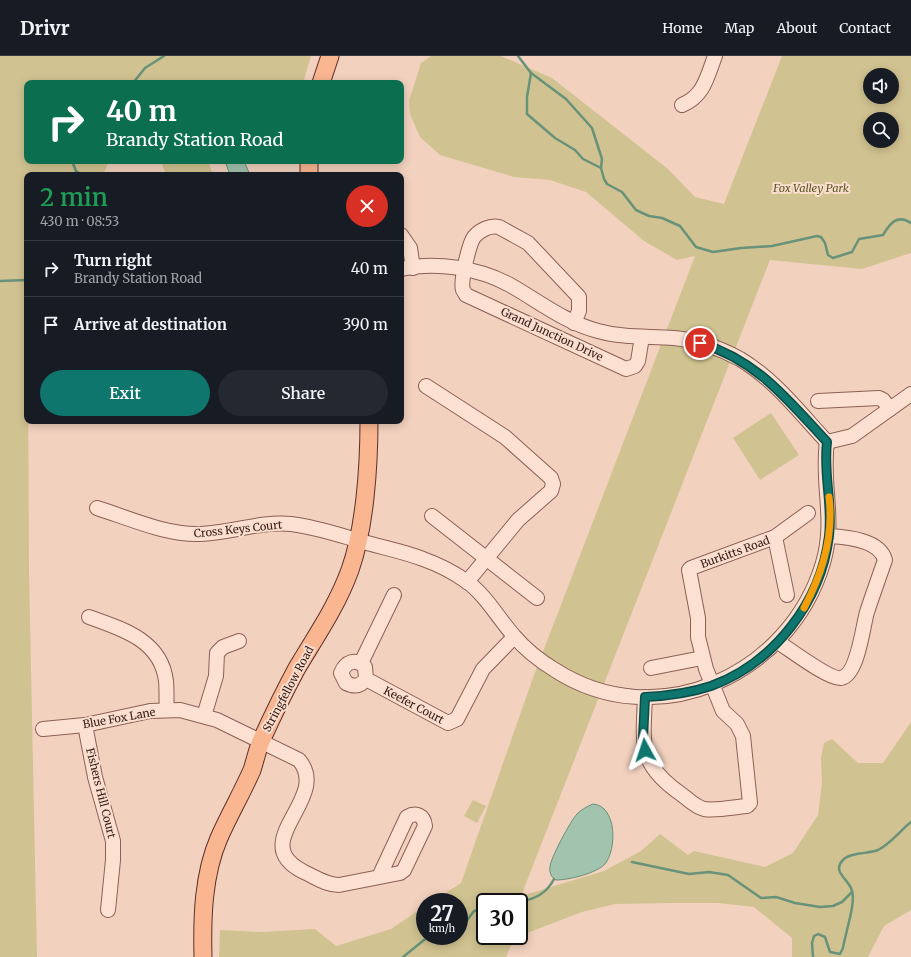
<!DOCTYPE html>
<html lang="en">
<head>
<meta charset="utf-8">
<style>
  :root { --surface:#171b24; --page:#242831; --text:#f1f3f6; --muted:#9ea1a6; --line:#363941; --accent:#0f766e }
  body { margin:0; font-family:Merriweather,serif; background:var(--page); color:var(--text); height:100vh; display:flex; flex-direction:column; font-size:15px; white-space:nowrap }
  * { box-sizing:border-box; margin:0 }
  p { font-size:13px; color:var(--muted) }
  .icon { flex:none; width:22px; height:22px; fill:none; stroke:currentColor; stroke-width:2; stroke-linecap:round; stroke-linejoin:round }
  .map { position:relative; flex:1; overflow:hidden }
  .drawer { position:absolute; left:24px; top:116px; width:380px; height:252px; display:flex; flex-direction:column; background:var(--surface); border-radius:8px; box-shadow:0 2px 10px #0003 }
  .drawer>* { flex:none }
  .banner { position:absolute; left:24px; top:24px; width:380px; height:84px; border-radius:8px; box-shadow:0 2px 10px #0003; background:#0b6e4f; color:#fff; overflow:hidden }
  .buttons { position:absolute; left:863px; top:12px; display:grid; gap:8px }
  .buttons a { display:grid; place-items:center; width:36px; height:36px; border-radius:50%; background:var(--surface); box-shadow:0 2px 10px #0003; font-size:20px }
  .speed { position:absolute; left:416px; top:837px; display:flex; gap:8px; font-size:20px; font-weight:700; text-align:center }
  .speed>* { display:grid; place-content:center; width:52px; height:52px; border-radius:50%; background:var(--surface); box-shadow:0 2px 10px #0003; line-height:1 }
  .speed small { font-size:10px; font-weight:400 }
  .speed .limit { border:2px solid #111; border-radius:6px; background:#fff; color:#111 }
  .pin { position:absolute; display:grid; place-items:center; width:34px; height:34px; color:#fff; margin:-17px; border:2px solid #fff; border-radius:50%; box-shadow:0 1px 4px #0007 }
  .me { position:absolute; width:44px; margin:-22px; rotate:355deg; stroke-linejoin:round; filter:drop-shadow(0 0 3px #0008) }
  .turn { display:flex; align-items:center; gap:14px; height:84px; padding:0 16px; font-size:18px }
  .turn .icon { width:52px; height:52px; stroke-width:2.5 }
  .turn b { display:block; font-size:28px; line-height:34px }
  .round { display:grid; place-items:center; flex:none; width:42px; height:42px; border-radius:21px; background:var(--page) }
  .head { display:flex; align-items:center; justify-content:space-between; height:68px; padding:0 16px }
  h1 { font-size:24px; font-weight:600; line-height:30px; color:#1e9e55 }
  .button { display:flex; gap:8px; margin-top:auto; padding:8px 16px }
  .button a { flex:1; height:46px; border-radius:24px; background:var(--accent); color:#fff; font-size:16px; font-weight:600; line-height:46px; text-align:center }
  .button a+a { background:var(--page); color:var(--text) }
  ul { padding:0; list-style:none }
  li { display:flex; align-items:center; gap:12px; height:56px; padding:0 16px; border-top:1px solid var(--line) }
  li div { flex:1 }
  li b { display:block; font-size:15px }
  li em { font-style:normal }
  header { display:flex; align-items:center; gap:24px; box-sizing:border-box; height:56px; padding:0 20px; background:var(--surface); border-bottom:1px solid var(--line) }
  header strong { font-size:19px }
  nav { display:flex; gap:22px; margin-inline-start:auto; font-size:14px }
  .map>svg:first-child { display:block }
  .green { fill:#d1c391; fill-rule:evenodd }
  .water { fill:#a2c3ae; stroke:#689279 }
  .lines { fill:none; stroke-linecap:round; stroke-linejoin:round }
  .stream { stroke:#689279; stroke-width:2.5 }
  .minor-casing { stroke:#8c6055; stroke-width:16 }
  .major-casing { stroke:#59302a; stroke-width:19 }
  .minor { stroke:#fce1d2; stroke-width:14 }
  .major { stroke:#fab691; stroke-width:17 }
  .route-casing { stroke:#0a4d48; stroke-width:10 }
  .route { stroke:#0f766e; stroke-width:7 }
  .slow { stroke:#f59e0b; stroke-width:7 }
  .labels { text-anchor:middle; stroke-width:4; stroke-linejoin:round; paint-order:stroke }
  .park-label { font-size:11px; font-style:italic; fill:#585420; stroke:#f9dece }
  .street-label { font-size:11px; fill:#3a201b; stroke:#f9dece }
</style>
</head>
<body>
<header>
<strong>Drivr</strong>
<nav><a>Home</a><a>Map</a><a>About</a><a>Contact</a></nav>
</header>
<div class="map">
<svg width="911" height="901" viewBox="0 0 911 901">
  <rect width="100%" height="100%" fill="#f2d1be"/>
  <g class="green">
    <path d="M0 0H311L303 27 280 25 215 27H27V105H109L103 119H27L29 516 37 901H0Z"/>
    <path d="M431 0H501L552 22 668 113 695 141 724 148 782 0H911V197L862 213 770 204 521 840 604 815 641 795 660 778 688 799 694 795 765 811 793 797 818 759 822 727 821 702 824 687 832 683 858 707H883L911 666V854L884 870 868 901H792V882L754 851 718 847H672L615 848 582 856 514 882 506 901H219L220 874 261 876 315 873 336 890 391 873 425 850V880H459V846H432L461 827 534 619 695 200 677 204 644 185 586 136 550 124 514 121 440 99 420 81 410 58 409 45 421 7ZM870 19H892V41H870ZM870 63H892V85H870ZM485 846H519V880H485Z"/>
    <path d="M161 105H208L212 116 204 119H166Z"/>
    <path d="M771 357 799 399 760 424 733 382Z"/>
    <path d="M473 744 486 750 477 767 464 760Z"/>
  </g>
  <g class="water">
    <path d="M225 105H244L250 119H230Z"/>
    <path d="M593 748C617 750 617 793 605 808 597 817 569 824 556 824 552 822 549 817 550 811 550 803 571 764 577 758 582 753 588 750 593 748Z"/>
  </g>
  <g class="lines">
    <g class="stream">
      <path d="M518 0 531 17 566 43 592 72 602 103 601 112 604 123 607 128 622 136 636 154 649 160 662 162 680 170 696 191 713 196 741 192 772 190 817 180 821 181 825 187 828 199 833 202 852 196 859 183 883 179C890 167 897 158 911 167"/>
      <path d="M531 17 527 41V58L555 82 575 94 583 103 601 112"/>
      <path d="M133 27 145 12 164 0"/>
      <path d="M72 105 76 115 81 119"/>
      <path d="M0 225 27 224"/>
      <path d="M632 806 689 818 709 816 728 819 761 842 776 841 795 847 820 851 833 850 842 846 852 836"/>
      <path d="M518 846C534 844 547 837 554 823"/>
      <path d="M459 871 465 867 474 855 485 853"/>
      <path d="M403 901 429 880"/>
      <path d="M813 901 812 887 814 880 818 878 825 881 830 896 840 898 843 892C845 878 856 847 852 835 850 824 831 816 843 804 850 796 869 798 878 794 890 788 901 774 911 766"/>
    </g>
    <g class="minor-casing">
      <g id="minor">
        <path d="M682 49C704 40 707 21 715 0"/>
        <path d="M401 179 410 192 413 212"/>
        <path d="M401 213C436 205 479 212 510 229 540 246 564 266 598 275 623 282 648 280 674 282 696 284 720 292 740 303 774 323 800 357 827 386"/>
        <path d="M574 267 579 255V241L528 187 499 171C490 169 480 174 474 181 469 188 460 226 463 234 463 235 466 238 466 239L626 313 635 310 638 305 642 281"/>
        <path d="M426 330 505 381 551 422 553 428 551 435 518 464 467 526"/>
        <path d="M818 345 879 342 883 344 890 353"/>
        <path d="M827 386 852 380 911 338"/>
        <path d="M97 452C129 462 165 479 200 478 230 477 261 465 291 468 317 471 342 480 367 487 385 492 405 496 423 503 437 508 453 516 466 525 486 539 498 562 514 580 525 593 540 605 555 614 657 680 790 619 823 507 836 463 821 429 827 386"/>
        <path d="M432 460 537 542"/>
        <path d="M775 481 787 539"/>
        <path d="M89 561C122 573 161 584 166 625 167 635 166 644 167 654"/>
        <path d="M778 586C789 593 830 624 841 622 858 619 863 569 867 556 873 538 879 521 885 504 880 484 847 481 829 480"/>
        <path d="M361 607 394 539"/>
        <path d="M651 612 702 602"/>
        <path d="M366 623 365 611C356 602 346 605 341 617L346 627C354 631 360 631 366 623L448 667 457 663 483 613 514 581"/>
        <path d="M645 641C643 689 638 708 681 738 688 743 695 751 704 753 717 755 734 751 747 750L750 747 743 680 737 668 723 655 706 613 698 581V562L689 514 691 512 775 481 808 457"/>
        <path d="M204 660 216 620 217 597 223 591 239 585"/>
        <path d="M85 669 95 721 113 785V804L108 854"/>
        <path d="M43 673 85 669 150 655 180 654 217 664 299 704C332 743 244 786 304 816 315 821 326 829 339 829L400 817 404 814 425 770C424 759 416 756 407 761L379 821"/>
      </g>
    </g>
    <g class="major-casing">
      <g id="major">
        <path d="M321 27 330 0"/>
        <path d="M309 119V105"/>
        <path d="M203 901C202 862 203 819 219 782 229 759 242 737 252 714 255 705 257 695 261 685 272 661 284 636 297 612 316 580 337 550 350 514 365 472 369 410 369 365"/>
      </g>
    </g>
    <use href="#minor" class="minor"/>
    <use href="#major" class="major"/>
  </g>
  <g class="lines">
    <g class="route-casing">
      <path id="route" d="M645 694 643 682 645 641C667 640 690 637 711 630 774 607 821 546 829 480 833 448 823 418 827 386 788 344 757 304 700 287"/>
    </g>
    <use href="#route" class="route"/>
    <path class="slow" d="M804 552C822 518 834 480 829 441"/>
  </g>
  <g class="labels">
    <g class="park-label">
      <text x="811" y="136">Fox Valley Park</text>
    </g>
    <g class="street-label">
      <text transform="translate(552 278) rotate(25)" y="4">Grand Junction Drive</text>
      <text transform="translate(238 473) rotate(-6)" y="4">Cross Keys Court</text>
      <text transform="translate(735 496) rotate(-20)" y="4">Burkitts Road</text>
      <text transform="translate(288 633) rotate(-62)" y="4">Stringfellow Road</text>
      <text transform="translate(414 649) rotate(28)" y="4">Keefer Court</text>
      <text transform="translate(119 662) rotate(-10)" y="4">Blue Fox Lane</text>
      <text transform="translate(101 737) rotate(76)" y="4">Fishers Hill Court</text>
    </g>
  </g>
</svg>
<div class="buttons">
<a><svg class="icon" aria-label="sound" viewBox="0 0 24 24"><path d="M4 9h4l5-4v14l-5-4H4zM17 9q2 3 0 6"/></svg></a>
<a><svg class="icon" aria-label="search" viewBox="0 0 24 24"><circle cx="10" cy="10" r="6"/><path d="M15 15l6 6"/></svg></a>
</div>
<div class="speed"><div>27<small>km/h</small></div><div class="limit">30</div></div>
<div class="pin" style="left:700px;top:287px;background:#d93025"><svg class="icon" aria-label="arrive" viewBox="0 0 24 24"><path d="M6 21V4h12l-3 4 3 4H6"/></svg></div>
<svg class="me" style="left:645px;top:694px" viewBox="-20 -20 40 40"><path d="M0-17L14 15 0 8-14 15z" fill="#0f766e" stroke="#fff" stroke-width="4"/></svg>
<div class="banner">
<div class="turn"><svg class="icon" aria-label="right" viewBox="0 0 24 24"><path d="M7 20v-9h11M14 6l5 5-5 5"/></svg><div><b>40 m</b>Brandy Station Road</div></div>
</div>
<section class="drawer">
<div class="head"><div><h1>2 min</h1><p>430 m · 08:53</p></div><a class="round" style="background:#d93025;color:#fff"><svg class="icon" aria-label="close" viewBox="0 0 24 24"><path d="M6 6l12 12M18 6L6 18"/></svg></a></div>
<ul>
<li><svg class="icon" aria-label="right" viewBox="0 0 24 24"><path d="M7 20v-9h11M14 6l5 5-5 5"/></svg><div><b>Turn right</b><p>Brandy Station Road</p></div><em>40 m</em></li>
<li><svg class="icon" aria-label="arrive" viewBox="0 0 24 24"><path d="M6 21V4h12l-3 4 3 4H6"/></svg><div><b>Arrive at destination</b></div><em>390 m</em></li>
</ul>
<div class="button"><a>Exit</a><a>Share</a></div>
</section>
</div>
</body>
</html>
